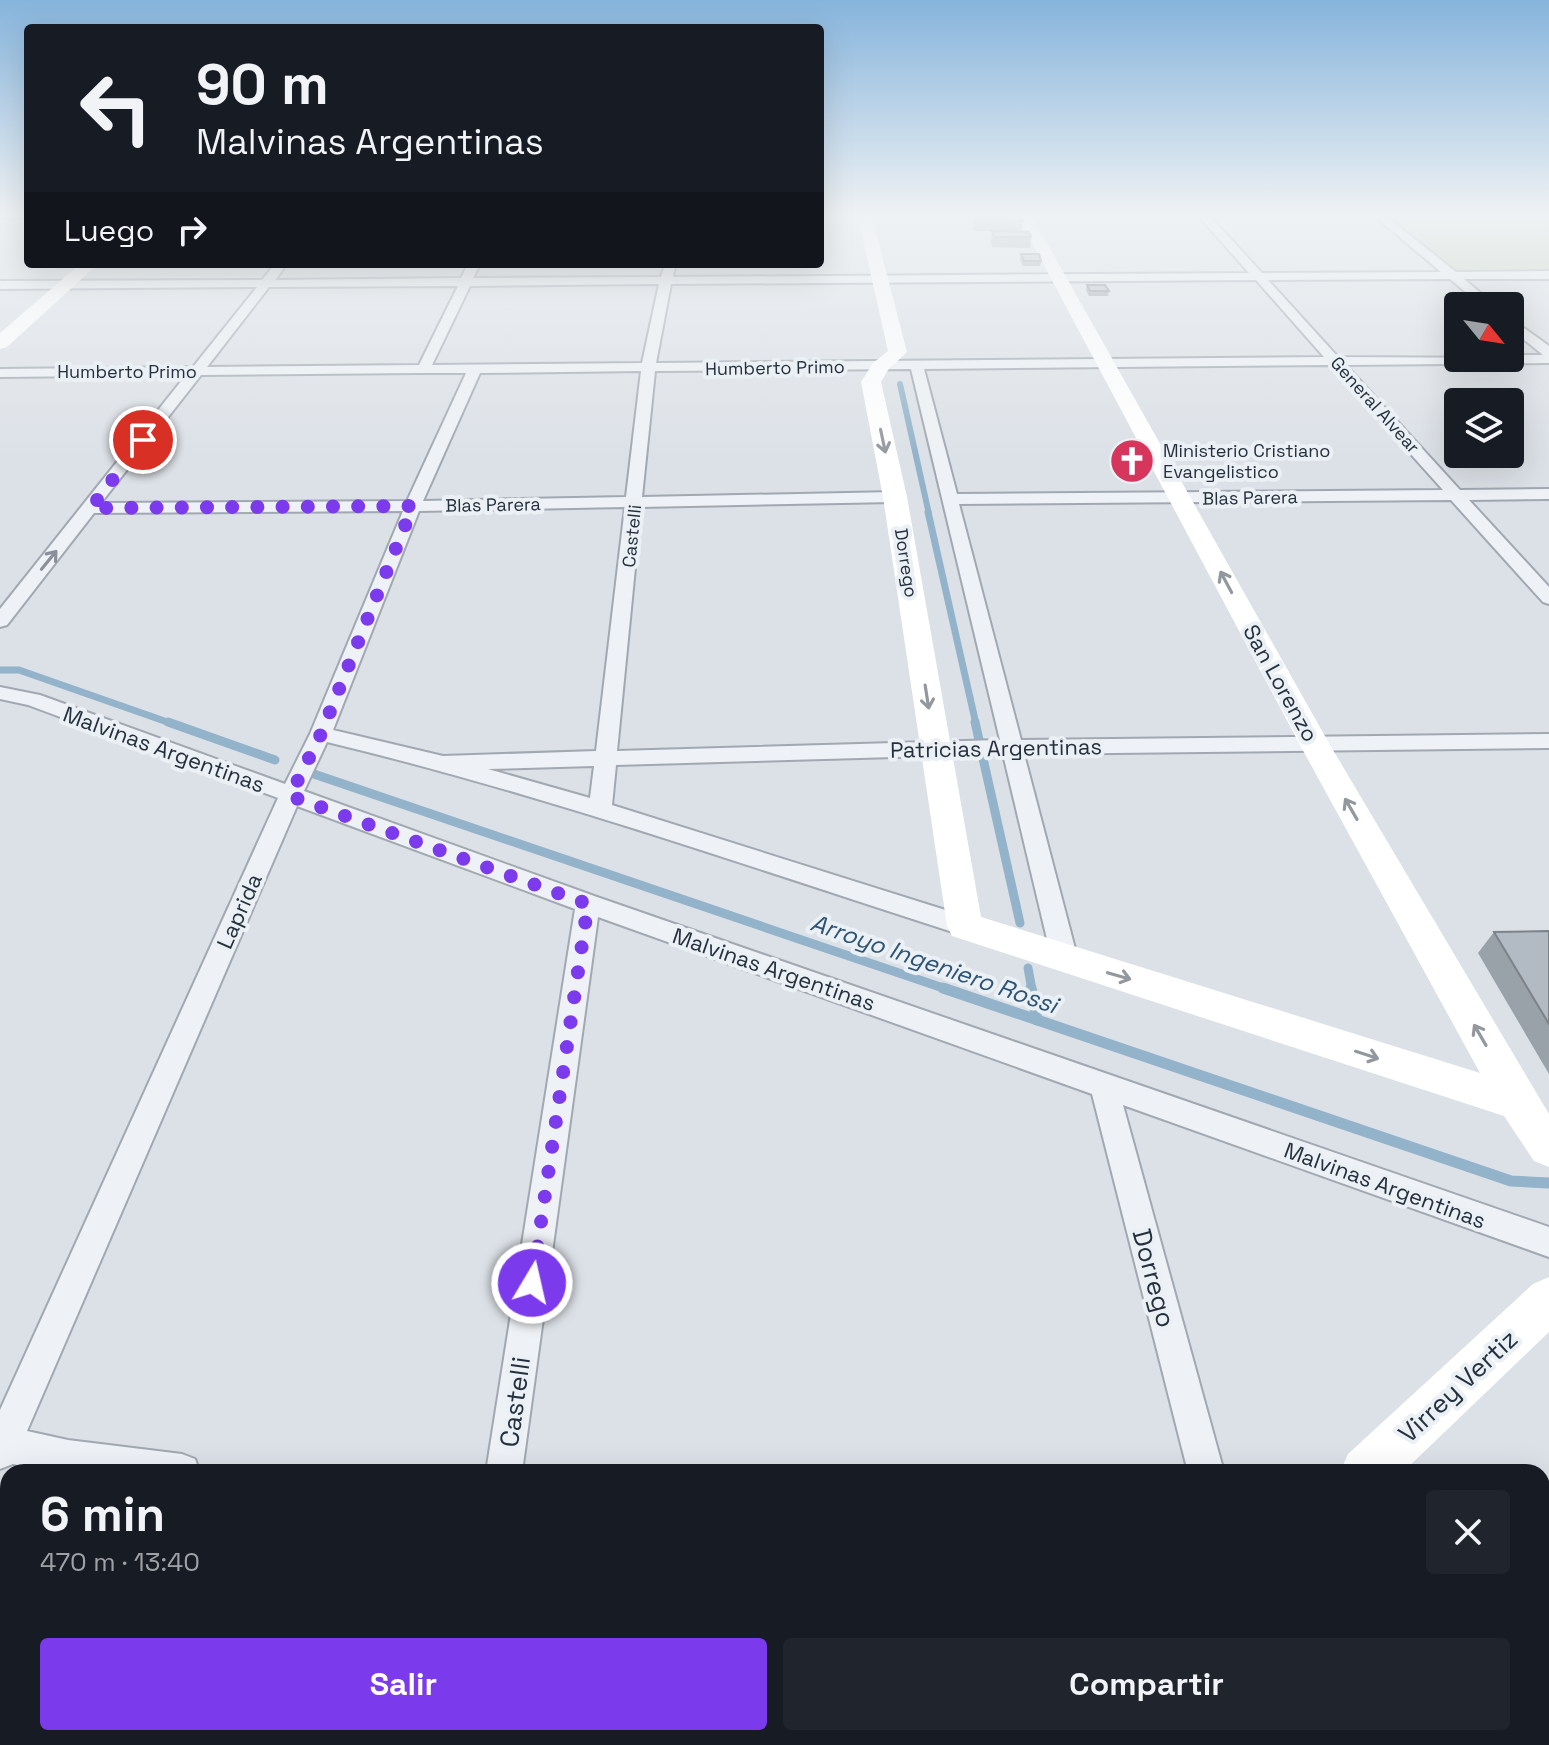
<!DOCTYPE html>
<html lang="es">
<head>
<meta charset="utf-8">
<style>
  :root { --surface:#171b24; --page:#20242c; --text:#f1f3f6; --muted:#9ea1a6; --accent:#7c3aed }
  body { margin:0; font-family:"Space Grotesk",sans-serif; background:var(--page); color:var(--text); height:100vh; display:flex; flex-direction:column; font-size:30px; white-space:nowrap }
  * { box-sizing:border-box; margin:0 }
  p { font-size:26px; color:var(--muted) }
  .icon { flex:none; width:44px; height:44px; fill:none; stroke:currentColor; stroke-width:2; stroke-linecap:round; stroke-linejoin:round }
  .map { position:relative; flex:1; overflow:hidden }
  .drawer { position:absolute; left:0px; top:1464px; width:1550px; height:282px; display:flex; flex-direction:column; background:var(--surface); border-radius:24px 24px 0 0; box-shadow:0 8px 32px #0002 }
  .drawer>* { flex:none }
  .hud { position:absolute; left:24px; top:24px; width:800px; height:244px; border-radius:8px; box-shadow:0 8px 32px #0002; background:#171b24; color:var(--text); overflow:hidden }
  .needle { width:52px; rotate:120deg }
  .fabs { position:absolute; left:1444px; top:292px; display:grid; gap:16px }
  .fabs a { display:grid; place-items:center; width:80px; height:80px; border-radius:8px; background:var(--surface); box-shadow:0 8px 32px #0002; font-size:40px }
  .pin { position:absolute; display:grid; place-items:center; width:68px; height:68px; color:#fff; margin:-34px; border:4px solid #fff; border-radius:50%; box-shadow:0 2px 8px #0007 }
  .me { position:absolute; width:88px; margin:-44px; rotate:9deg; stroke-linejoin:round; filter:drop-shadow(0 0 6px #0008) }
  .turn { display:flex; align-items:center; gap:28px; height:168px; padding:0 40px; font-size:36px }
  .turn .icon { width:104px; height:104px; stroke-width:2.5 }
  .turn b { display:block; font-size:56px; line-height:68px }
  .then { display:flex; align-items:center; height:76px; padding:0 40px; background:#0003; gap:16px; font-size:30px }
  .round { display:grid; place-items:center; flex:none; width:84px; height:84px; border-radius:8px; background:var(--page) }
  .overview { display:flex; align-items:center; justify-content:space-between; height:136px; padding:0 40px }
  h1 { font-size:48px; font-weight:600; line-height:60px }
  .primary-button { display:flex; gap:16px; margin-top:auto; padding:16px 40px }
  .primary-button a { flex:1; height:92px; border-radius:8px; background:var(--accent); color:#fff; font-size:32px; font-weight:600; line-height:92px; text-align:center }
  .primary-button a+a { background:var(--page); color:var(--text) }
  .map>svg:first-child { display:block }
  .green { fill:#c3d2bc }
  .lines { fill:none; stroke-linecap:round; stroke-linejoin:round }
  .stream-far3 { stroke:#93b3ca; stroke-width:6 }
  .stream-far2 { stroke:#93b3ca; stroke-width:7 }
  .stream-far1 { stroke:#93b3ca; stroke-width:9 }
  .stream { stroke:#93b3ca; stroke-width:11 }
  .street-casing { stroke:#a1a8b1; stroke-width:4 }
  .street { fill:#eef1f5; fill-rule:evenodd }
  .secondary { fill:#fff; fill-rule:evenodd }
  .wall { fill:#99a1a9 }
  .building { fill:#b2bbc4; stroke:#7d8389; stroke-width:2 }
  .oneway { stroke:#92989e }
  .oneway2 { stroke:#8a909a }
  .route { stroke:#7c3aed; stroke-width:14; stroke-dasharray:0 25.2 }
  .labels { text-anchor:middle; stroke-width:8; stroke-linejoin:round; paint-order:stroke }
  .far-street-label { font-size:18px; fill:#25303e; stroke:#ebf0f5 }
  .far-poi-label { font-size:18px; fill:#25303e; stroke:#ebf0f5; text-anchor:start }
  .street-label { font-size:22px; fill:#25303e; stroke:#ebf0f5 }
  .water-label { font-size:24px; font-style:italic; fill:#2c5374; stroke:#ebf0f5 }
  .near-street-label { font-size:26px; fill:#25303e; stroke:#ebf0f5 }
</style>
</head>
<body>
<div class="map">
<svg width="1549" height="1745" viewBox="0 0 1549 1745">
  <rect width="100%" height="100%" fill="#dce1e7"/>
  <path class="green" d="M1383 213H1541L1549 218V269L1457 270Z"/>
  <g class="lines">
    <path class="stream-far3" d="M900 384 929 514"/>
    <g class="stream-far2">
      <path d="M928 512 976 724"/>
      <path d="M0 670H19L173 724"/>
    </g>
    <g class="stream-far1">
      <path d="M168 722 275 760"/>
      <path d="M975 722 979 740"/>
      <path d="M982 754 1020 923"/>
      <path d="M308 772 949 990"/>
      <path d="M1028 968 1032 990"/>
    </g>
    <g class="stream">
      <path d="M943 988 1511 1181 1549 1183"/>
      <path d="M1031 988 1037 1020"/>
    </g>
    <g class="street-casing">
      <g id="street">
        <rect x="0" y="213" width="28" height="5"/>
        <path d="M1196 213H1207L1262 273 1441 272 1371 213H1382L1456 272 1549 271V279H1464L1496 306H1482L1450 279 1268 280 1338 357 1510 358V355H1543L1510 328V318L1549 346V363L1346 365 1460 490 1549 489V499L1469 500 1549 587V604L1543 602 1451 500 959 504 1021 740 1549 734V748L1024 754 1078 960 1074 967 1065 970 1056 967 1052 960 1003 754 616 765 612 805 974 919 978 926 974 933 965 936C753 868 544 794 327 742L304 791 597 897 1549 1227V1257L1123 1105 1224 1472H1188L1092 1094 598 917 522 1472H486L575 909 297 806 27 1431 68 1440 182 1454 195 1459 200 1472H50L13 1464 0 1469V1410L278 798 28 705 0 699V687L40 695 285 784 310 734 403 511 94 513 7 625 0 627V609L186 375 0 377V369L193 367 257 287 0 289V281L262 280 275 264H287L275 280 461 278 468 264H480L473 278 661 277 665 264 675 266 673 277 1249 273ZM1256 280 1324 357 656 363 671 284ZM659 284 642 363 432 365 470 286ZM458 286 419 365 207 367 269 287ZM1331 365 1443 490 957 494 924 369ZM911 369 1000 740 617 751 641 507 895 502 903 497 895 492 642 497 655 371ZM641 371 626 497 423 501 480 373ZM420 373H466L407 501 101 503 201 375ZM625 507 596 751 443 756 333 730 419 511ZM594 766 590 798 488 769Z"/>
        <path d="M448 1738H490L489 1745H447Z"/>
        <path d="M1256 1738H1298L1300 1745H1258Z"/>
      </g>
    </g>
    <use href="#street" class="street"/>
    <g class="secondary">
      <path d="M857 213H871L907 352 888 370 881 382 907 497 981 917 1480 1073 1300 745 1016 213H1030L1330 745 1549 1114V1167L1534 1161 1504 1116 952 936 947 926 883 497 861 382 873 363 888 351Z"/>
      <path d="M80 264H98L7 347 0 349V333Z"/>
      <path d="M1549 1277V1332L1403 1472H1340L1348 1454 1533 1284Z"/>
      <path d="M1061 1738H1125L1122 1745H1058Z"/>
    </g>
  </g>
  <g class="wall">
    <path d="M974 215 1023 221 1021 231H974L973 225Z"/>
    <path d="M992 231 1031 237 1030 248 992 247 991 242Z"/>
    <path d="M1021 254 1041 261 1040 266H1023L1020 260Z"/>
    <path d="M1087 285 1109 291 1108 296H1089L1086 290Z"/>
    <path d="M1118 448 1149 460 1147 466 1122 467 1117 455Z"/>
    <path d="M1549 931V1074L1478 953 1494 932Z"/>
  </g>
  <g class="building">
    <path d="M974 215H1020L1023 221 976 220Z"/>
    <path d="M992 231 1029 232 1031 237H994Z"/>
    <path d="M1021 254H1039L1041 261H1024Z"/>
    <path d="M1087 285H1105L1109 291H1090Z"/>
    <path d="M1118 448H1143L1149 460H1124Z"/>
    <path d="M1549 931V1024L1494 932Z"/>
  </g>
  <defs><path id="oneway-shaft" d="M-6 0H5M1.5-3L5.5 0L1.5 3" fill="none" stroke-width="1.6" stroke-linecap="round" stroke-linejoin="round" transform="scale(2)"/></defs>
  <g class="oneway">
    <use href="#oneway-shaft" transform="translate(883 441) rotate(78)"/>
    <use href="#oneway-shaft" transform="translate(1226 582) rotate(-118)"/>
    <use href="#oneway-shaft" transform="translate(927 697) rotate(81)"/>
    <use href="#oneway-shaft" transform="translate(1351 809) rotate(-120)"/>
    <use href="#oneway-shaft" transform="translate(1119 976) rotate(16)"/>
    <use href="#oneway-shaft" transform="translate(1480 1035) rotate(-120)"/>
    <use href="#oneway-shaft" transform="translate(1367 1055) rotate(18)"/>
  </g>
  <use class="oneway2" href="#oneway-shaft" transform="translate(49 560) rotate(-51)"/>
  <linearGradient id="sky" x2="0" y2="1"><stop stop-color="#86b4dc"/><stop offset="0.47" stop-color="#eff2f4"/><stop offset="1" stop-color="#eff2f4" stop-opacity="0"/></linearGradient>
  <rect width="1549" height="457" fill="url(#sky)"/>
  <g class="lines">
    <path class="route" d="M143 440 91 508 413 506 321 734 290 796 588 904 532 1283"/>
  </g>
  <defs>
    <g id="church-disc" transform="scale(2.3)"><circle r="9.5" fill="#d7365c" stroke="#ebf0f5"/><path d="M-1.2-6h2.4v3.5h3.3v2.4h-3.3V6h-2.4V-.1h-3.3v-2.4h3.3Z" fill="#fff"/></g>
  </defs>
  <g fill-rule="evenodd">
    <use href="#church-disc" x="1132" y="461"/>
  </g>
  <g class="labels">
    <g class="far-street-label">
      <text transform="translate(775 368) rotate(-1)" y="6">Humberto Primo</text>
      <text x="127" y="378">Humberto Primo</text>
      <text transform="translate(1375 405) rotate(48)" y="6">General Alvear</text>
      <text transform="translate(1250 498) rotate(-1)" y="6">Blas Parera</text>
      <text transform="translate(493 505) rotate(-1)" y="6">Blas Parera</text>
      <text transform="translate(632 536) rotate(-84)" y="6">Castelli</text>
      <text transform="translate(906 563) rotate(81)" y="6">Dorrego</text>
    </g>
    <g class="far-poi-label">
      <text x="1163" y="457">Ministerio Cristiano<tspan x="1163" dy="21">Evangelistico</tspan></text>
    </g>
    <g class="street-label">
      <text transform="translate(1281 683) rotate(61)" y="8">San Lorenzo</text>
      <text transform="translate(996 748) rotate(-1)" y="8">Patricias Argentinas</text>
      <text transform="translate(164 749) rotate(20)" y="8">Malvinas Argentinas</text>
      <text transform="translate(239 911) rotate(-66)" y="8">Laprida</text>
      <text transform="translate(774 969) rotate(19)" y="8">Malvinas Argentinas</text>
      <text transform="translate(1385 1185) rotate(20)" y="8">Malvinas Argentinas</text>
    </g>
    <g class="water-label">
      <text transform="translate(934 964) rotate(19)" y="8">Arroyo Ingeniero Rossi</text>
    </g>
    <g class="near-street-label">
      <text transform="translate(1154 1278) rotate(75)" y="9">Dorrego</text>
      <text transform="translate(1458 1386) rotate(-43)" y="9">Virrey Vertiz</text>
      <text transform="translate(515 1402) rotate(-82)" y="9">Castelli</text>
    </g>
  </g>
</svg>
<div class="fabs">
<a><svg class="needle" viewBox="-14 -14 28 28"><path d="M0-13l5 13h-10z" fill="#e53935"/><path d="M0 13l5-13h-10z" fill="#9ea1a6"/></svg></a>
<a><svg class="icon" aria-label="layers" viewBox="0 0 24 24"><path d="M12 4l9 5-9 5-9-5zM3 14l9 5 9-5"/></svg></a>
</div>
<div class="pin" style="left:143px;top:440px;background:#d93025"><svg class="icon" aria-label="arrive" viewBox="0 0 24 24"><path d="M6 21V4h12l-3 4 3 4H6"/></svg></div>
<svg class="me" style="left:532px;top:1283px" viewBox="-20 -20 40 40"><circle r="17" fill="#7c3aed" stroke="#fff" stroke-width="3"/><path d="M0-11L8 9 0 5-8 9z" fill="#fff"/></svg>
<div class="hud">
<div class="turn"><svg class="icon" aria-label="left" viewBox="0 0 24 24"><path d="M17 20v-9H6M10 6l-5 5 5 5"/></svg><div><b>90 m</b>Malvinas Argentinas</div></div>
<div class="then">Luego<svg class="icon" aria-label="right" viewBox="0 0 24 24"><path d="M7 20v-9h11M14 6l5 5-5 5"/></svg></div>
</div>
<section class="drawer">
<div class="overview"><div><h1>6 min</h1><p>470 m · 13:40</p></div><a class="round"><svg class="icon" aria-label="close" viewBox="0 0 24 24"><path d="M6 6l12 12M18 6L6 18"/></svg></a></div>
<div class="primary-button"><a>Salir</a><a>Compartir</a></div>
</section>
</div>
</body>
</html>
